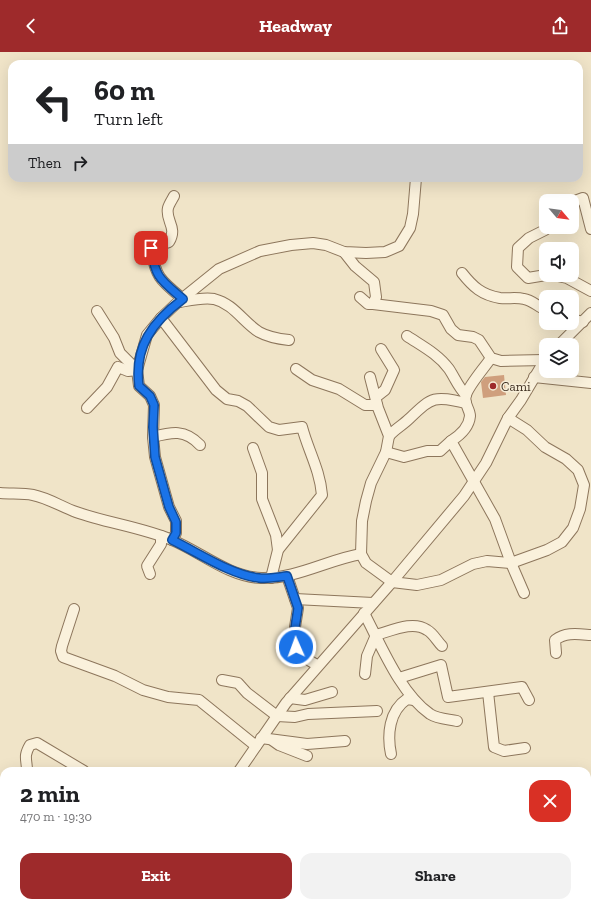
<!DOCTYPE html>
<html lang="en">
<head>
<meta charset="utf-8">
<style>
  :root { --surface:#fff; --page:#f2f2f2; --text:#202124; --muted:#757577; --accent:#9e2a2b }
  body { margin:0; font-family:"Zilla Slab",serif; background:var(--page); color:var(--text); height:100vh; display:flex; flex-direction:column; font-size:15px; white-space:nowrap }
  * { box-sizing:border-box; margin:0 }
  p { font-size:13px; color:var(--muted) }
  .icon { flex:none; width:22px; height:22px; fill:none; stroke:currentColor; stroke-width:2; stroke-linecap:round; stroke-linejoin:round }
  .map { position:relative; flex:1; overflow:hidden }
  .side { position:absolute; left:0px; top:715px; width:591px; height:140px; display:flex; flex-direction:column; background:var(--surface); border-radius:12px 12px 0 0; box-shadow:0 4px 16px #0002 }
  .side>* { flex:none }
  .guide { position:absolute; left:8px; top:8px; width:575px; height:122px; border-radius:12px; box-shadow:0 4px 16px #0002; background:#fff; color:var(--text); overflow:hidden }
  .needle { width:26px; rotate:119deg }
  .controls { position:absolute; left:539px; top:142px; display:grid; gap:8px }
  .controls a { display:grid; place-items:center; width:40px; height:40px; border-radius:8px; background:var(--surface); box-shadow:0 4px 16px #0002; font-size:20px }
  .pin { position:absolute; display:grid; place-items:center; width:34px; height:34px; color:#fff; margin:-17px; border-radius:8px; box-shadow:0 2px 6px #0006 }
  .me { position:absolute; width:44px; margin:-22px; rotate:358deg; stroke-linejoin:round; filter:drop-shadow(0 0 3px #0008) }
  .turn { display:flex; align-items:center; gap:14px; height:84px; padding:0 20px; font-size:18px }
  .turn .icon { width:52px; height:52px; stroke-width:2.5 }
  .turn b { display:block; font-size:28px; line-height:34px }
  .then { display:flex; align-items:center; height:38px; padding:0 20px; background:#0003; gap:8px; font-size:15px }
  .round { display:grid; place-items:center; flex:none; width:42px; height:42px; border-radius:12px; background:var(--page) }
  .overview { display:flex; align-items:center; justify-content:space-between; height:68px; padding:0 20px }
  h1 { font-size:24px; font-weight:800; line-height:30px }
  .button { display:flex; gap:8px; margin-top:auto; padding:8px 20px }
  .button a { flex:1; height:46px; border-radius:12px; background:var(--accent); color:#fff; font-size:16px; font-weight:800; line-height:46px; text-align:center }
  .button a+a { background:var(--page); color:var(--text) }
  header { display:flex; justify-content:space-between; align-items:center; height:52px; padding:0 20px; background:var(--accent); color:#fff; font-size:18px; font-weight:800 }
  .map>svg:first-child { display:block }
  .building { fill:#cf9f7d }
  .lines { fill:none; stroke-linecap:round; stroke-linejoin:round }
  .minor-casing { stroke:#8d765c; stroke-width:12 }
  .minor { stroke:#faf1dc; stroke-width:10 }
  .route-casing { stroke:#114b97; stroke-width:10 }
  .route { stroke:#1a73e8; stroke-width:7 }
  .poi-dot { fill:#9e2a2b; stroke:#f7eed8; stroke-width:1.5 }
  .labels { text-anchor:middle; stroke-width:3; stroke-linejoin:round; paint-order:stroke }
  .poi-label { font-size:13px; fill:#3d2e20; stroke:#f7eed8; text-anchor:start }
</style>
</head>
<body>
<header><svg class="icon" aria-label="back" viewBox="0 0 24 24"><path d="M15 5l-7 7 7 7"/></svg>Headway<svg class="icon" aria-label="share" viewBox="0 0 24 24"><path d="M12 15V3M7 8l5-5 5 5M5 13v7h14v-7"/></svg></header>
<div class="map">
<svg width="591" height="855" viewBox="0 0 591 855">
  <rect width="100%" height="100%" fill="#f0e4c8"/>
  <path class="building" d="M504 323 506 343 483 346 481 330 485 325Z"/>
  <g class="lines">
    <g class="minor-casing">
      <g id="minor">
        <path d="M174 144C172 148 169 152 168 156 165 169 178 175 169 190L151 196C155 225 161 229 183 247"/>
        <path d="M572 150 583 146 591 177"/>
        <path d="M344 200 355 214 374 230 376 245 373 252H368L360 245"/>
        <path d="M462 221C473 235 482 243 500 246 508 247 516 245 524 247 532 248 538 255 546 258"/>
        <path d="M546 223 528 226 517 215 518 196 529 186 545 178 548 175"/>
        <path d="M553 223 567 226 591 239"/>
        <path d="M180 250C191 248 204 245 214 247 234 252 243 270 259 280 268 285 279 287 289 288"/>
        <path d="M373 252 431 259 443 263 451 277 458 283 473 285 479 288 491 306 501 309 544 308"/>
        <path d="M97 259 114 286 120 301 137 318"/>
        <path d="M161 266 216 338 227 347 238 349 247 354 269 375 279 378 302 375C308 398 320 418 322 443L278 498 271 526"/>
        <path d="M572 267 583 270"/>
        <path d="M407 284C422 294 438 302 449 317 455 326 458 335 466 343"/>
        <path d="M559 293 591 261"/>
        <path d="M491 306C485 315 469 333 466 343 463 351 470 357 470 364 469 375 459 384 451 389L495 467 511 511 524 541"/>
        <path d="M296 317 312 328 339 337 365 353H377"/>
        <path d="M370 325 378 356 389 384 386 400 371 431 366 449 362 469 361 502 366 511 392 530 417 533 441 528 473 512 487 509 511 511 547 498 562 490 573 476 580 457 584 433 578 418 566 407 545 395 527 378 508 366"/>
        <path d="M534 325 591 331"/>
        <path d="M376 345 385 338 394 318 381 297"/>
        <path d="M87 356 107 335 118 315 128 319 137 318"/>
        <path d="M389 384C395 377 403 373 410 366 433 344 434 344 466 351"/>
        <path d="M153 385C172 380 185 377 200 393"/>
        <path d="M253 396 262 421V447L276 483 278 498"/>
        <path d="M386 400 404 405 427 399H440L451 389"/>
        <path d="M0 441C11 442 23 441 33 443 48 446 62 455 76 460 107 471 141 475 172 488 201 500 229 525 261 526 296 527 327 508 361 502"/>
        <path d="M172 488 176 481V469L169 455 155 405 153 385 154 353 150 344 139 334 137 318 147 283 161 266 178 250 219 217 260 199 291 193 313 191 326 193 344 200 366 201 385 200 399 194 410 176 413 162 416 126"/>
        <path d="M150 522 147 514 161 492V484"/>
        <path d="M287 524 298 556 295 575 296 595 310 609 317 613"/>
        <path d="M295 547 373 551"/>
        <path d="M74 557 62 594 61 599 63 605 115 624 143 638 168 645 199 648 256 694"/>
        <path d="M364 561C381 593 400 641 430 662 438 667 448 667 457 669"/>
        <path d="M556 601 555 588C566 580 577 582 591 583"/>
        <path d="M365 622 367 604 376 583C391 579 413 568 427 578 433 581 437 589 442 594"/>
        <path d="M399 626 441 613 448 645 522 635 529 648"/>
        <path d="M222 628 238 631 247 641 277 664 295 665 308 662 377 659"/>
        <path d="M488 640 494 695 504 699 525 696"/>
        <path d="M290 646 305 648 332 640"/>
        <path d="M261 686 307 692 345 689"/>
        <path d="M272 688 279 693 307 704"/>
        <path d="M391 702C387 683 389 659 407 647L414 648"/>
        <path d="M27 719C27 707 23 705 30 693L37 691 84 719"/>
        <path d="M239 719 286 651 392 530 464 444 486 411 508 366 521 348 546 306"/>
        <path d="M0 747 4 750"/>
        <path d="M135 851 141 855"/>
        <path d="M204 851 208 855"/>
        <path d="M435 851 436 855"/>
        <path d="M562 855 563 851"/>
      </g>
    </g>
    <use href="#minor" class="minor"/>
  </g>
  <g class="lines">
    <g class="route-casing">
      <path id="route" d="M151 196C155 226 161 228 183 247 152 270 134 295 139 334L150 344 154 353 153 375 155 405 169 455 176 470V481L172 488C199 501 231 523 259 526 269 527 278 525 287 524L298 556 295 576 296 595"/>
    </g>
    <use href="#route" class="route"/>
  </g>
  <circle class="poi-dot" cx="493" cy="334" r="4"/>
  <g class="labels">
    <g class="poi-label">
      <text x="501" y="339">Cami</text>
    </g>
  </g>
</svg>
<div class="controls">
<a><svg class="needle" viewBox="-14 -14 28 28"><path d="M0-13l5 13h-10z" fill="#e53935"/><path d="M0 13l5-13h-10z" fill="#757577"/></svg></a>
<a><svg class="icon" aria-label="sound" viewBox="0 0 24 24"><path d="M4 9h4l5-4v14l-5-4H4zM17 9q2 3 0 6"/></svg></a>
<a><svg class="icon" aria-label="search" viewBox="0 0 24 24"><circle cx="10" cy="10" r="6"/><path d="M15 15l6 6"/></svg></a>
<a><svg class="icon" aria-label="layers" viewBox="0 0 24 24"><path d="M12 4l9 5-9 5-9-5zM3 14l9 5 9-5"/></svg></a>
</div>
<div class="pin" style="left:151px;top:196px;background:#d93025"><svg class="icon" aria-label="arrive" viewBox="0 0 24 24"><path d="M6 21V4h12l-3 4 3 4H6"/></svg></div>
<svg class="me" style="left:296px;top:595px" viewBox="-20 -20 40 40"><circle r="17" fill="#1a73e8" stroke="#fff" stroke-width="3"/><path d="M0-11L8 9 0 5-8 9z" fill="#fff"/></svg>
<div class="guide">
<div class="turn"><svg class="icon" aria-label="left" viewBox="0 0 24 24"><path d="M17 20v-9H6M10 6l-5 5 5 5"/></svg><div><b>60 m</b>Turn left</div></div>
<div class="then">Then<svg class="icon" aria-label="right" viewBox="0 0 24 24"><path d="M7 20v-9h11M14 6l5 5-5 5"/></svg></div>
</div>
<section class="side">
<div class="overview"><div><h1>2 min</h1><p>470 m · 19:30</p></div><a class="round" style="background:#d93025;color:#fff"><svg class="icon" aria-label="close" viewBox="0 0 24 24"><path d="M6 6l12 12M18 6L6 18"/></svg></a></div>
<div class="button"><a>Exit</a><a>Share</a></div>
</section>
</div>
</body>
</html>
